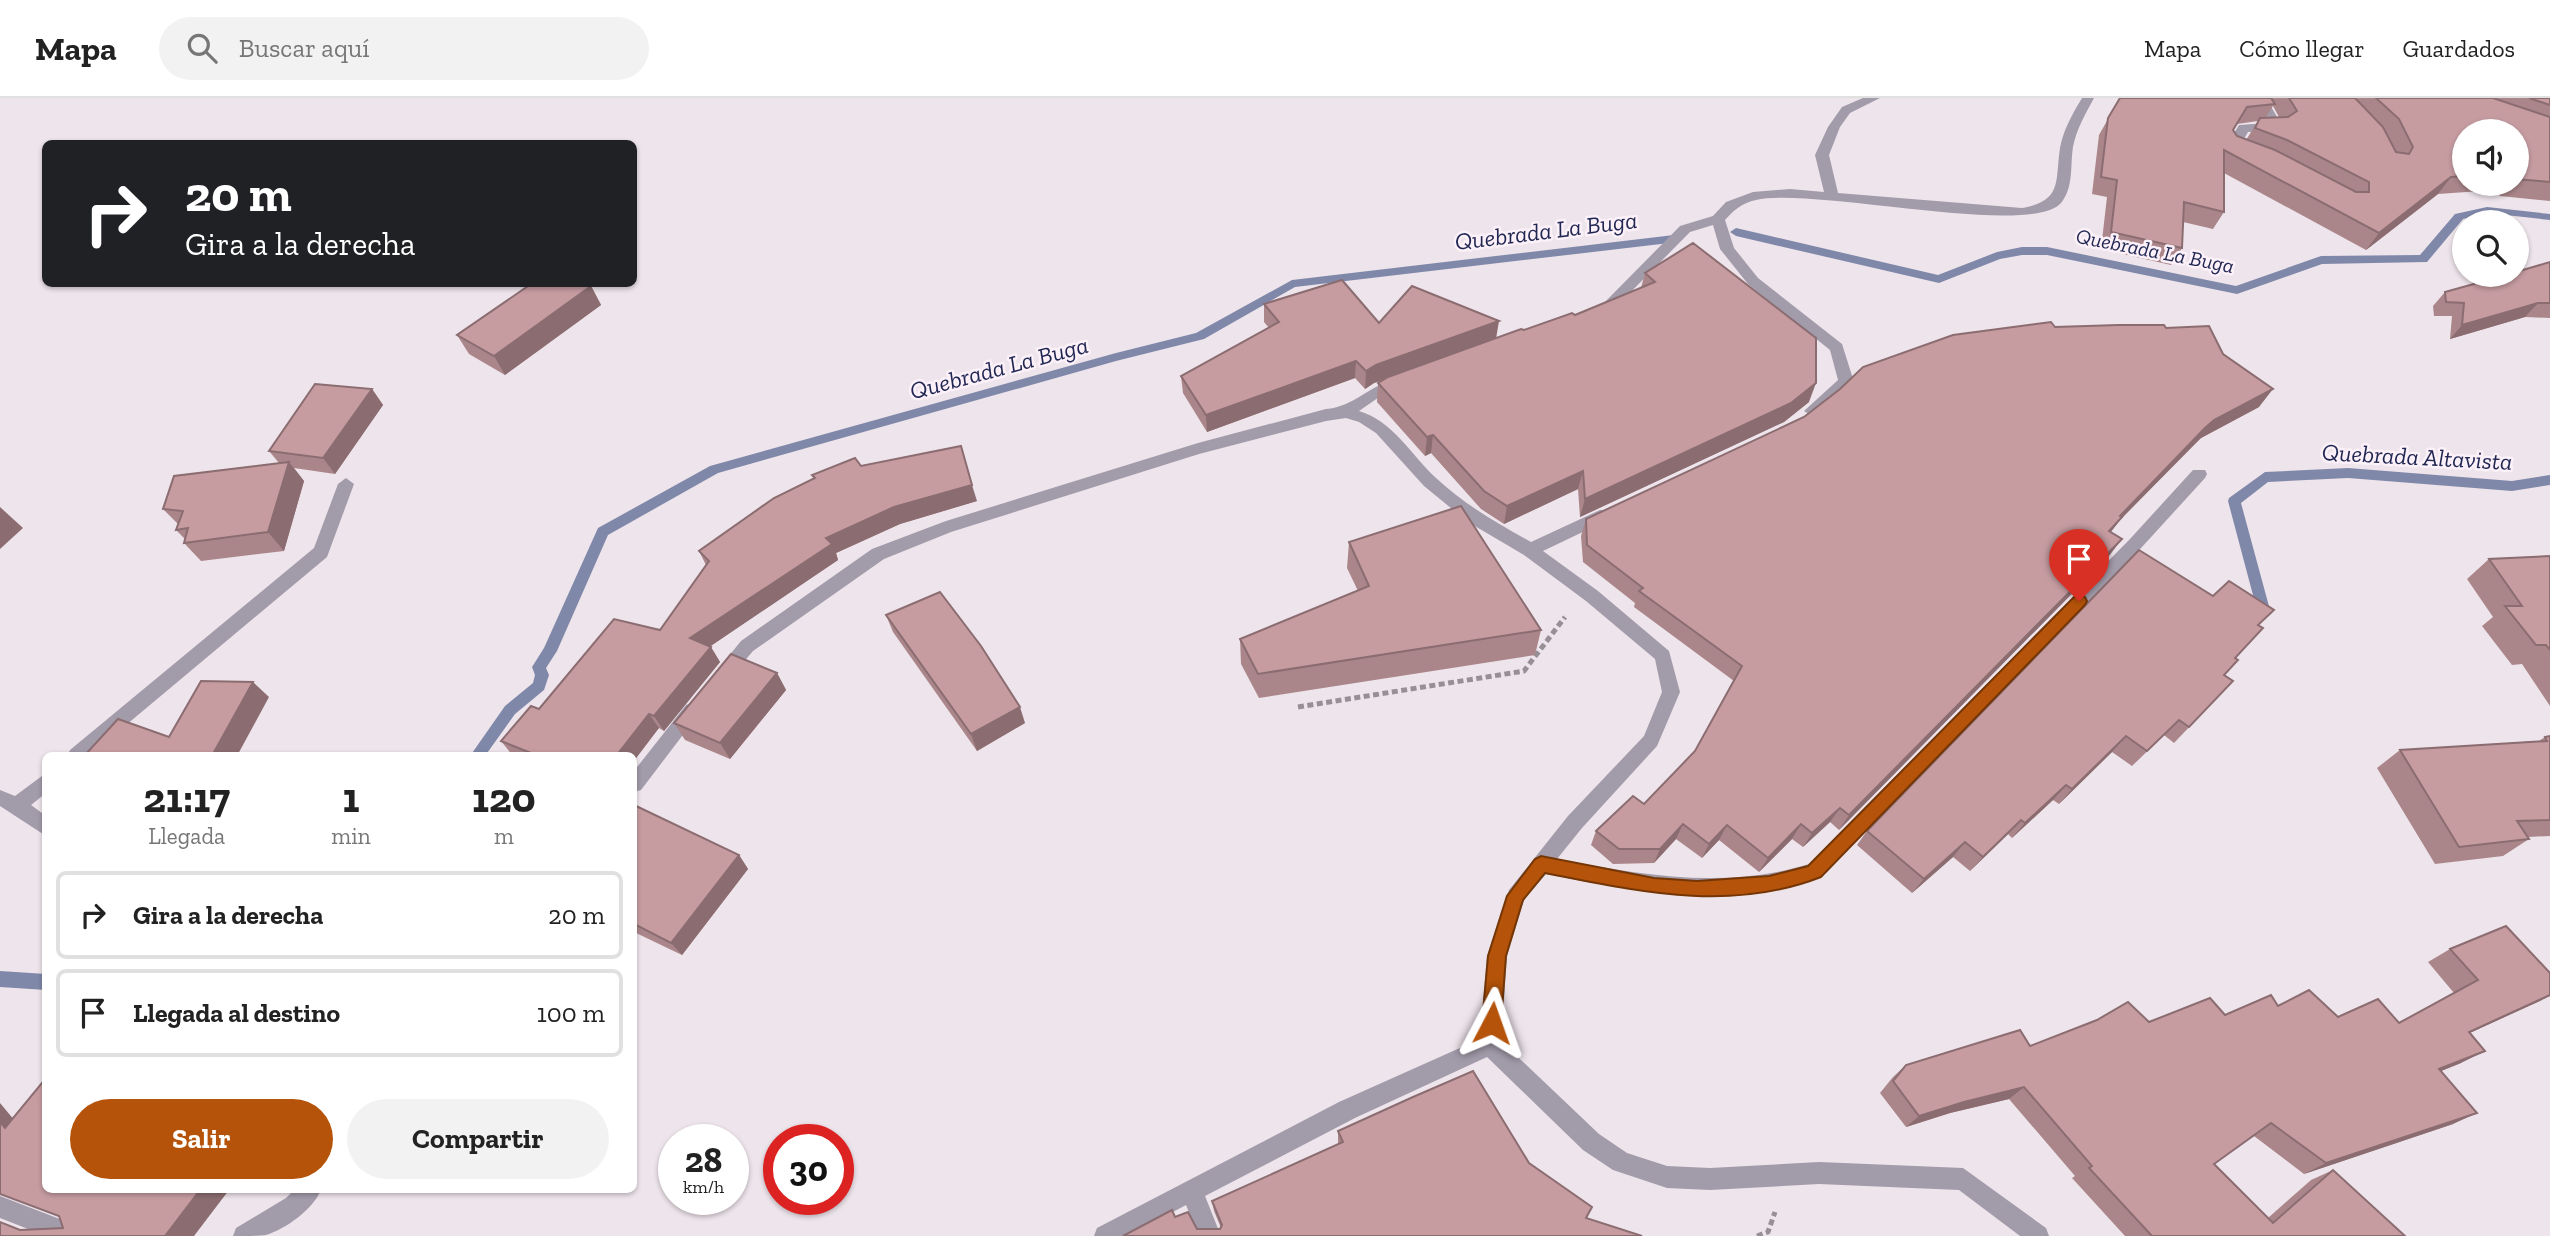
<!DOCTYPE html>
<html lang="es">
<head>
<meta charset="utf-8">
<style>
  :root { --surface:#fff; --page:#f2f2f2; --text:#222; --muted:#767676; --line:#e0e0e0; --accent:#b45309 }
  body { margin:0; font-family:"Zilla Slab",serif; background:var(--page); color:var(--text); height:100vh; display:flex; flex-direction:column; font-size:26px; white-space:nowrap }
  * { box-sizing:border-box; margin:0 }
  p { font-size:23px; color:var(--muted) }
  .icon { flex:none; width:38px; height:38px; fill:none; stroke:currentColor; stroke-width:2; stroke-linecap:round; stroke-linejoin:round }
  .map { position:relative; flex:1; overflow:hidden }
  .details { position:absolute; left:42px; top:654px; width:595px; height:441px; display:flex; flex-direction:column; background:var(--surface); border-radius:10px; box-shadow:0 2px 5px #0004 }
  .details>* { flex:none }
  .banner { position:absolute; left:42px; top:42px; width:595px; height:147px; border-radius:10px; box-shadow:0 2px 5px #0004; background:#202124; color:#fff; overflow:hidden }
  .fabs { position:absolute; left:2452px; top:21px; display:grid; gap:14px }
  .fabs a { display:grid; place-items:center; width:77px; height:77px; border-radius:50%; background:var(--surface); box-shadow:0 2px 5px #0004; font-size:35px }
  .speed { position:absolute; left:658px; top:1026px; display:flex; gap:14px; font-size:35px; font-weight:700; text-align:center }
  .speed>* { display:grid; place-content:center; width:91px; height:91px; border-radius:50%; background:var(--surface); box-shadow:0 2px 5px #0004; line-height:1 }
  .speed small { font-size:18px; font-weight:400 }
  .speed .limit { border:10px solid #d22; background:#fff; color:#111 }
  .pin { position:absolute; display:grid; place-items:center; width:60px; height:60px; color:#fff; margin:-72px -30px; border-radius:50% 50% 50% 0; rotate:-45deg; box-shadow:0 0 7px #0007 }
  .pin .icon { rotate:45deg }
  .me { position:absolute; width:77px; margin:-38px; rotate:4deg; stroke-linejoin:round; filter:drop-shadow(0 0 5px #0008) }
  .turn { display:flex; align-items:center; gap:24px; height:147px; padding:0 28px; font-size:32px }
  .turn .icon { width:91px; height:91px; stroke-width:2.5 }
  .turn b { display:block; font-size:49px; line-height:60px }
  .eta { display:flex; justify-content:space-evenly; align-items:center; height:119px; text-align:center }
  .eta b { font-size:42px; font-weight:700; line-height:49px }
  .cta { display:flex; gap:14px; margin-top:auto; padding:14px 28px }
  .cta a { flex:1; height:80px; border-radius:42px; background:var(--accent); color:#fff; font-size:28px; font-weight:700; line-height:80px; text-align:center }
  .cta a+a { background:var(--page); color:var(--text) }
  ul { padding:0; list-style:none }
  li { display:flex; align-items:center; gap:21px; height:88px; margin:0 14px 10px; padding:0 14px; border:4px solid var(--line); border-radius:10px }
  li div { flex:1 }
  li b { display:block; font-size:26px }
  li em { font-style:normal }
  header { display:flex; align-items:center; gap:42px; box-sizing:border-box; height:98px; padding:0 35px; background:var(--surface); border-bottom:2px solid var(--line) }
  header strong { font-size:33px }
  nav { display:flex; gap:38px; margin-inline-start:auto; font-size:24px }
  .search { width:490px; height:63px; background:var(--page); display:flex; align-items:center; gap:18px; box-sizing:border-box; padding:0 24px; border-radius:38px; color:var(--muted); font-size:26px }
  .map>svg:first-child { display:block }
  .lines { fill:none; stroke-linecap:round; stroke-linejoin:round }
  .stream { fill:#8088a9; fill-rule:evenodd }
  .path { stroke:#969094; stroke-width:5; stroke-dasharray:6 3.5; stroke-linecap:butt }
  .minor { fill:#a29baa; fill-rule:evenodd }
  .wall { fill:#aa868a; fill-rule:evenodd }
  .shaded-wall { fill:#8b6d71 }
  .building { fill:#c69ca1; stroke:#8b6d71; stroke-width:2 }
  .route { fill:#b45309; stroke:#753606; stroke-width:2 }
  .labels { text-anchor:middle; stroke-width:5; stroke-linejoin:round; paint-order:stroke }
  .far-water-label { font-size:21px; font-style:italic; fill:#1f2652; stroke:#fcf1f8 }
  .water-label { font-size:24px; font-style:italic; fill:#1f2652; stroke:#fcf1f8 }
</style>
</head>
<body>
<header>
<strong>Mapa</strong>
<div class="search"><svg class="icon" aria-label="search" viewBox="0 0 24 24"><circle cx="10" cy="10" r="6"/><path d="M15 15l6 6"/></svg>Buscar aquí</div>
<nav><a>Mapa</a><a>Cómo llegar</a><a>Guardados</a></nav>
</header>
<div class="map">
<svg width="2550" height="1138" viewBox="0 0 2550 1138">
  <rect width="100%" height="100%" fill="#eee4eb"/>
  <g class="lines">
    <g class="stream">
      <path d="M2487 109 2550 116V122L2487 115 2463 121 2427 164 2322 166 2237 196 2047 157H2022L2000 161 1939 185 1736 138 1730 134 1736 130 1938 177 1997 154 2022 149H2047L2236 188 2321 158 2420 157 2455 116Z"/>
      <path d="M1674 137 1680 141 1678 144 1295 189 1204 241 1116 263 718 375 608 437 557 553 546 570 549 577 544 592 515 616 485 658H470L505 608 533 585 535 577 532 569 544 550 598 430 710 368 1116 255 1196 235 1292 182Z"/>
      <path d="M2348 370 2512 383 2550 377V387L2512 393 2348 380 2268 384 2241 405 2270 512 2268 516H2258L2228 403 2229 400 2265 374Z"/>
      <path d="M0 873 46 876V892L0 889Z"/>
    </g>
    <g class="path">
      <path d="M1298 609 1524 573 1565 519"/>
      <path d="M1757 1138 1768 1134 1775 1114"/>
    </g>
    <g class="minor">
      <path d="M1863 0H1880L1850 15 1840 29 1829 57 1838 95 2022 110C2063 103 2055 83 2060 50 2063 32 2073 15 2082 0H2094C2086 15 2076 32 2073 49 2070 68 2074 89 2061 105 2030 140 1813 89 1756 102 1742 105 1734 112 1725 122L1734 150 1758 180 1842 246 1854 284 1817 317 1812 318 1804 313 1838 282 1830 252 1748 186 1720 151 1713 127 1690 134 1612 213 1598 218 1593 216 1591 213 1593 210 1602 207 1680 128 1713 118 1726 104 1753 94 1790 91 1824 94 1815 57 1828 29 1842 9Z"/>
      <path d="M2254 0H2266L2283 29 2277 33 2248 34 2240 48 2249 51V57L2227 53 2225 50 2239 27 2268 25Z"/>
      <path d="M1397 280 1405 285 1402 289 1385 295 1359 313C1393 323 1412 358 1436 380 1465 407 1497 425 1531 444L1600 412H1612L1614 416 1612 420 1543 453 1598 493 1669 553 1680 594 1657 648 1582 730 1557 761C1642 777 1725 792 1809 766L2130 441 2193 372H2205L2207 376 2205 380 2142 449 1822 779C1730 813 1638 794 1546 776L1524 802 1507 858 1501 943 1599 1036 1627 1055 1667 1068 1710 1070 1819 1064 1963 1070 2046 1130 2049 1138H2020L1959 1092 1819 1086 1710 1092 1667 1090 1613 1072 1583 1052 1487 959 1355 1020 1205 1098 1221 1138H1199L1186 1107 1128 1138H1094L1097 1130 1339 1004 1480 941 1487 858 1509 792 1568 718 1644 638 1662 594 1655 561 1586 503 1524 457 1468 424 1424 388 1376 335 1359 324 1346 320 1326 323 1199 356 951 434 884 461 753 553 730 580 724 582 718 580 715 575 741 543 872 451 946 423 1198 345 1326 311C1353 309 1369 288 1397 280Z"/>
      <path d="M346 380 354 386 327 459 89 658H67L70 652 314 450 338 386Z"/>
      <path d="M692 605 698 607 701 612 698 617 641 692 634 694V673L686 607Z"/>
      <path d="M46 675V695L31 707 46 718V738L0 708V692L15 698Z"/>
      <path d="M294 1092H321C313 1111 286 1131 266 1137 257 1138 243 1138 233 1138L236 1130 286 1100Z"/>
      <path d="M0 1098 83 1130 86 1138H46L0 1120Z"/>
    </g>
  </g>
  <g class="wall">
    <path d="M2120 0H2550V103L2500 98 2495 92 2438 96 2366 152 2224 75V114L2213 131 2183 124 2182 150 2171 167 2101 151 2107 99 2092 96 2099 37ZM2273 8 2279 19H2266ZM2258 23 2246 42 2237 38 2233 32 2237 26ZM2464 33H2516V86H2464Z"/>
    <path d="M2550 164V220L2525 219 2450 241 2452 218H2434L2433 208 2445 194Z"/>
    <path d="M1645 175 1809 304 1784 324 1580 419 1578 391 1504 426 1481 411 1431 355 1425 358 1377 304 1378 285 1385 281 1374 285 1365 291 1355 280 1207 334 1183 295 1181 278 1269 230 1264 224V206L1379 225 1497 240 1575 217 1641 190Z"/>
    <path d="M591 188 601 207 505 277 469 256 457 237Z"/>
    <path d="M2055 229 2166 230 2223 256 2259 309 2201 340 2192 348 2120 422 2111 434 2109 458 1839 732 1830 724 1803 749 1792 741 1759 774 1719 742 1702 760 1676 741 1654 765 1613 766 1591 747 1596 733 1644 706 1695 653 1734 583 1634 509 1635 505 1583 464 1581 438 1586 421Z"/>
    <path d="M372 291 383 307 335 376 294 370 304 383 284 453 201 463 184 445 185 441 176 432 178 426 163 411 279 365 269 353Z"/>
    <path d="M861 368 977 403 900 426 836 455 838 462 710 548 720 564 664 633 659 630 634 658H513L501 643 539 611 660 532 706 467 699 453 814 381 812 377Z"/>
    <path d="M1349 444 1541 532 1535 557 1259 600 1241 566 1240 541 1358 493 1347 470Z"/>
    <path d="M2550 458V608L2522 566 2512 567 2482 528 2493 519 2467 481 2489 461Z"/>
    <path d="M886 517 1025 625 977 653 893 534Z"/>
    <path d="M2259 527 2235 560 2224 577 2233 583 2174 645 2164 637 2132 668 2112 654 2059 706 2053 702 2012 740 2008 736 1970 773 1953 759 1912 795 1857 747 1867 733Z"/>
    <path d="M777 575 786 592 730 661 685 642 674 625Z"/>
    <path d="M2550 638V738L2528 739 2529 741 2503 758 2435 766 2377 670 2400 652 2539 643 2545 639Z"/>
    <path d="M634 707 739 757 748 771 682 857 634 834Z"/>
    <path d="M2450 851 2550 875V898L2470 935 2461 965 2441 973 2453 1026 2304 1076 2254 1038 2214 1066 2268 1120 2311 1082 2333 1072 2405 1138H2125L2072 1080 2075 1078 2009 1001 1950 1015 1906 1029 1880 995 1893 979 1906 967 2030 948 2149 924 2225 917 2278 908 2338 919 2399 925 2454 895 2428 864Z"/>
    <path d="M1338 1033 1529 1065 1592 1109 1123 1138 1175 1119 1197 1131H1220L1221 1130 1214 1113 1212 1103 1338 1046Z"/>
  </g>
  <g class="shaded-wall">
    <path d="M2451 79 2438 96 2366 152 2379 135Z"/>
    <path d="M591 188 601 207 505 277 494 258Z"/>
    <path d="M2538 205 2525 219 2450 241 2462 227Z"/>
    <path d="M1499 223 1496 241 1374 285 1365 291 1366 273 1376 267Z"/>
    <path d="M1356 263 1355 280 1207 334 1206 317Z"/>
    <path d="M1816 285 1809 304 1784 324 1580 419 1585 401Z"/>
    <path d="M372 291 383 307 335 376 323 360Z"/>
    <path d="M2273 291 2259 309 2201 340 2120 422 2109 436 2096 450 2120 418 2214 322Z"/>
    <path d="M1433 337 1431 355 1425 358 1427 339Z"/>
    <path d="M289 364 304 383 284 453 268 434Z"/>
    <path d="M1583 373 1578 391 1504 426 1507 408Z"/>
    <path d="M972 387 977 403 900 426 836 455 838 462 699 556 690 540 826 440 894 409Z"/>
    <path d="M0 409 23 430 0 451Z"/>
    <path d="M2122 441 2109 458 1839 732 1849 717Z"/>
    <path d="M711 549 720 564 664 633 654 618Z"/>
    <path d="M777 575 786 592 730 661 720 645Z"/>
    <path d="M253 584 269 599 237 658H219L214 654Z"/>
    <path d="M1020 609 1025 625 977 653 971 636Z"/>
    <path d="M649 616 659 630 634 663V658H616Z"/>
    <path d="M2126 638 2112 654 2059 706 2072 691Z"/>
    <path d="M2066 687 2053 702 2012 740 2025 725Z"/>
    <path d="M1840 710 1830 724 1803 749 1812 735Z"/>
    <path d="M2021 722 2008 736 1970 773 1983 759Z"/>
    <path d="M1683 726 1676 741 1654 765 1660 751Z"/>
    <path d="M1801 726 1792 741 1759 774 1768 760Z"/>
    <path d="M1727 727 1719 742 1702 760 1709 746Z"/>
    <path d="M1965 744 1953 759 1912 795 1924 781Z"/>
    <path d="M739 757 748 771 682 857 671 845Z"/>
    <path d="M2550 897 2540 903 2445 946 2469 934Z"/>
    <path d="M2485 953 2461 965 2416 983 2439 971Z"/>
    <path d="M2024 989 2009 1001 1950 1015 1906 1029 1919 1018 1964 1004Z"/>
    <path d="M0 1005 30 1041 5 1030 0 1024Z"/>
    <path d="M2477 1015 2453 1026 2304 1076 2326 1065Z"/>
    <path d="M200 1092H229L194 1138H165Z"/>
  </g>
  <g class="building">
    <path d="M2120 0H2271L2275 6 2247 9 2233 32 2237 38 2275 52 2356 94H2369V84L2287 42 2255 30 2260 20 2288 19 2297 13 2289 0H2355L2383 29 2396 54 2409 56 2413 49 2399 21 2376 0H2493L2550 19V84L2516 81V33H2464V78L2451 79 2379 135 2224 52V114L2184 104 2182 150 2111 134 2117 82 2101 79 2108 20Z"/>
    <path d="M2529 0H2550V7Z"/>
    <path d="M1693 145 1816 240V285L1791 305 1585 401 1583 373 1507 408 1484 393 1433 337 1427 339 1378 285 1388 279 1521 231 1524 232 1572 215 1575 217 1655 184 1645 175Z"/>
    <path d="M2550 164V205H2538L2462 227 2464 205 2446 204 2445 194 2506 177H2516V174Z"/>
    <path d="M1342 182 1379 225 1412 188 1499 223 1376 267 1366 273 1356 263 1206 317 1181 278 1279 224 1264 206Z"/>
    <path d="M531 186H587L591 188 494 258 457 237Z"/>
    <path d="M2051 224 2055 229 2119 227H2164L2166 230 2209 228 2223 256 2273 291 2214 322 2205 330 2120 418 2122 419 2109 433 2122 441 1849 717 1840 710 1812 735 1801 726 1768 760 1727 727 1709 746 1683 726 1660 751H1619L1596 733 1633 698 1644 706 1695 653 1742 568 1639 493 1643 490 1587 447 1586 421 1804 319 1840 291 1863 269 1953 237Z"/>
    <path d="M315 286 372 291 323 360 269 353Z"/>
    <path d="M961 348 972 387 894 409 826 440 832 446 690 540 711 549 654 618 649 616 616 658H529L531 655 501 643 531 608 539 611 614 521 660 532 709 463 699 453 774 400 815 380 812 377 855 360 861 368Z"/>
    <path d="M289 364 268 434 184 445 188 430 176 432 183 413 163 411 174 378Z"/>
    <path d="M1461 408 1541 532 1258 576 1240 541 1369 488 1349 444Z"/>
    <path d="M2139 452 2213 498 2229 483 2274 512 2258 527 2263 530 2235 560 2238 562 2224 577 2233 583 2189 629 2179 622 2147 653 2126 638 2072 691 2066 687 2025 725 2021 722 1983 759 1965 744 1924 781 1867 733Z"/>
    <path d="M2550 458V552L2546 547H2536L2505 508H2522L2489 461Z"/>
    <path d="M940 494 981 548 1020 609 971 636 886 517Z"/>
    <path d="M731 556 777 575 720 645 674 625Z"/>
    <path d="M201 583 253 584 214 654 231 658H84L118 621 169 639Z"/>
    <path d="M2550 638V722L2517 723 2529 741 2459 749 2400 652 2547 643 2545 639Z"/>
    <path d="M634 707 739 757 671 845 634 826Z"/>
    <path d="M2506 828 2550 875V897L2469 934 2485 953 2439 971 2477 1015 2326 1065 2271 1025 2214 1066 2273 1125 2333 1072 2405 1138H2152L2089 1070 2092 1068 2024 989 1964 1004 1919 1018 1893 983 1906 967 2020 932 2030 948 2097 922 2128 904 2149 924 2210 900 2225 917 2271 897 2278 908 2309 892 2338 919 2378 901 2399 925 2478 882 2450 851Z"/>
    <path d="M1473 973 1529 1065 1592 1109 1586 1120 1642 1138H1123L1172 1112 1175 1119 1188 1114 1197 1131H1220L1222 1127 1212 1103 1343 1044 1338 1033 1413 999Z"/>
    <path d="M46 980V1092H200L165 1138H0V1124L20 1132 63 1130 59 1118 0 1096V1024L5 1030Z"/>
  </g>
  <path class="route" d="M2079 497 2085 499 2087 503 2085 507 1821 779C1729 815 1637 793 1545 775L1523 802 1506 858 1501 925 1498 931 1492 934 1485 931 1482 925 1488 858 1507 798 1535 761 1541 758 1654 780 1697 783 1769 778 1808 768 2074 499Z"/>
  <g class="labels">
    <g class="far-water-label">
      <text transform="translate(2155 153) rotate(11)" y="7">Quebrada La Buga</text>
    </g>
    <g class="water-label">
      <text transform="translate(1546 133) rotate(-7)" y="8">Quebrada La Buga</text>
      <text transform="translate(999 270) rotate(-15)" y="8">Quebrada La Buga</text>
      <text transform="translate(2417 359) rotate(3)" y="8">Quebrada Altavista</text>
    </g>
  </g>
</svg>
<div class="fabs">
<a><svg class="icon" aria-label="sound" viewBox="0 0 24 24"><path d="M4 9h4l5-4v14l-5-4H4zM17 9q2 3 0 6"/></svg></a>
<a><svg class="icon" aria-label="search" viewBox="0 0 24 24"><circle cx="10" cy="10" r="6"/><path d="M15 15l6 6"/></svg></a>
</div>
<div class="speed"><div>28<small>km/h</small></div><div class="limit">30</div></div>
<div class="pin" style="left:2079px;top:503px;background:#d93025"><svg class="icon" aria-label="arrive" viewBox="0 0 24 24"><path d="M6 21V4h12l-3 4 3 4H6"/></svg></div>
<svg class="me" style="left:1492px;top:925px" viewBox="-20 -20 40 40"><path d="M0-17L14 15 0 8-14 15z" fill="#b45309" stroke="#fff" stroke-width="4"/></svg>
<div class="banner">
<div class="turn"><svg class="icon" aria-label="right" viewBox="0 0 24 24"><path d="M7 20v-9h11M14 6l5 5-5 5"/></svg><div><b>20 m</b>Gira a la derecha</div></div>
</div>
<section class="details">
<div class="eta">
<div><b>21:17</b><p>Llegada</p></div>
<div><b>1</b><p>min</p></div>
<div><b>120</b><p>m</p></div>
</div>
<ul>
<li><svg class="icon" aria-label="right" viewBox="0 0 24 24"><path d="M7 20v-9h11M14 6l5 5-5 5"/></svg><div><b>Gira a la derecha</b></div><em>20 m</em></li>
<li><svg class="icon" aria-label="arrive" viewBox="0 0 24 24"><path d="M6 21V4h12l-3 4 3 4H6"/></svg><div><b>Llegada al destino</b></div><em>100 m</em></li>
</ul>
<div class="cta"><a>Salir</a><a>Compartir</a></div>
</section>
</div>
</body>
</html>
